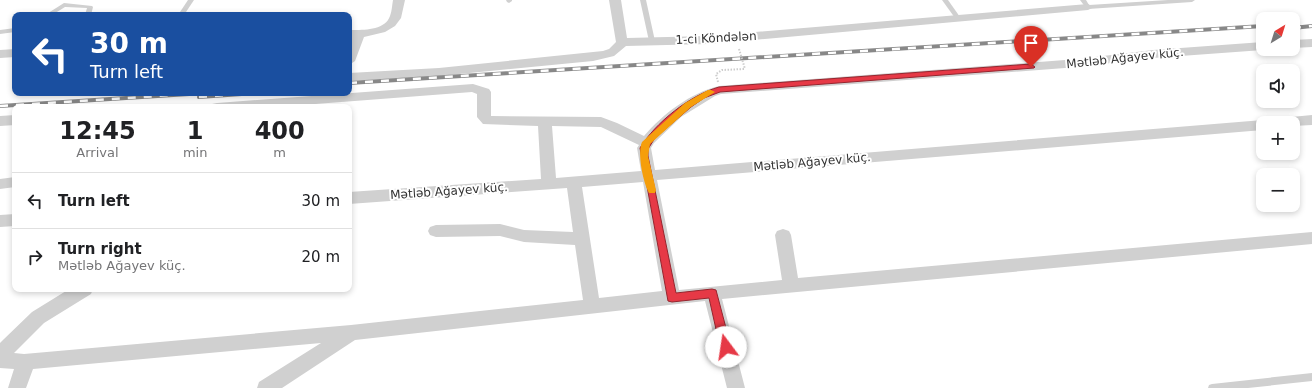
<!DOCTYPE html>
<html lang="en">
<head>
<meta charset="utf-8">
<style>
  :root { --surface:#fff; --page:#f6f6f6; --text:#202124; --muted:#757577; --line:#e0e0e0 }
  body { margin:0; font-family:"DejaVu Sans",sans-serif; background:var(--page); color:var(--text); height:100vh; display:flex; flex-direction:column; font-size:15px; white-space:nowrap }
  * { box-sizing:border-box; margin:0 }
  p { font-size:13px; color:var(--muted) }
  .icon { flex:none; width:22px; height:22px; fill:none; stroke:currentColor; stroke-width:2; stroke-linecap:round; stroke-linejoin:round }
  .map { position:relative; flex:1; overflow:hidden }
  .sheet { position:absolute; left:12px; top:104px; width:340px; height:188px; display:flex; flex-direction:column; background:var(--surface); border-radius:8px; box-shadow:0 2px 6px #0003 }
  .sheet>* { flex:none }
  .banner { position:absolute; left:12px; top:12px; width:340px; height:84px; border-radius:8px; box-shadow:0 2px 6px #0003; background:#1a4fa0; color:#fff; overflow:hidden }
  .needle { width:26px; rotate:38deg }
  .fabs { position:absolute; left:1256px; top:12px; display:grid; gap:8px }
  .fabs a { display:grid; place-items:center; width:44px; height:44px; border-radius:8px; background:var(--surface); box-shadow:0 2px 6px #0003; font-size:20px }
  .pin { position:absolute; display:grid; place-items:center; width:34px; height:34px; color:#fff; margin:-41px -17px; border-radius:50% 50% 50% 0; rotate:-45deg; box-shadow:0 0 4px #0007 }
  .pin .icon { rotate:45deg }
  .me { position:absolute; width:44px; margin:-22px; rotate:346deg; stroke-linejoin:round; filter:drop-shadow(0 0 3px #0008) }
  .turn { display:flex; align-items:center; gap:14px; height:84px; padding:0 12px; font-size:18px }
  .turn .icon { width:52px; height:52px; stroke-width:2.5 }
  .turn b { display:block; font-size:28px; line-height:34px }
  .eta { display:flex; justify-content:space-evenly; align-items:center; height:68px; text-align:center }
  .eta b { font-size:24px; font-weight:600; line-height:28px }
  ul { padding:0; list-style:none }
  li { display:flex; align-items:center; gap:12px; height:56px; padding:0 12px; border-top:1px solid var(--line) }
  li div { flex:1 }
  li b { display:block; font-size:15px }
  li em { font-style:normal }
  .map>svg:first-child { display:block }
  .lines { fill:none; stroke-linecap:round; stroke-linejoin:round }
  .path { stroke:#cdcdcd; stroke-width:2; stroke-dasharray:1.5 1.5; stroke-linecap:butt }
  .service { fill:#d0d0d0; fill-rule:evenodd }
  .minor { fill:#d0d0d0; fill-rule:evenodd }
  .rail-casing { stroke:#888; stroke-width:4 }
  .rail { stroke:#fff; stroke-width:2.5; stroke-dasharray:8; stroke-linecap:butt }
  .path-bridge { stroke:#cdcdcd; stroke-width:2; stroke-dasharray:1.5 1.5; stroke-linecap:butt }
  .route { fill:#e63946; stroke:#96252e }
  .slow { fill:#f59e0b }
  .labels { text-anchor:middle; stroke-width:4; stroke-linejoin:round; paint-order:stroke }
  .street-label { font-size:12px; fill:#333; stroke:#fff }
</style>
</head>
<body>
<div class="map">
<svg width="1312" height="388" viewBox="0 0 1312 388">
  <rect width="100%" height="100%" fill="#fff"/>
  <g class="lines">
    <path class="path" d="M718 82 716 74 722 70 745 69"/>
    <g class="service">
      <path d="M188 0H194L184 15H178Z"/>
      <path d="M506 0H512V1L509 3 507 2Z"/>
      <path d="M640 0H646L655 41 654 42 652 43 649 41Z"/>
      <path d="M942 0H948L960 17 959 18H955Z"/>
      <path d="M1080 0H1086L1089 5 1168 0H1195L1192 2 1088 9 1086 8Z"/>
      <path d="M64 3 92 6 93 7 91 15H85L87 8 65 7 52 15H45Z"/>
      <path d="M15 28V32L0 34V30Z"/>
      <path d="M1312 373V381L1248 388H1208L1209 385 1212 384Z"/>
    </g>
    <g class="minor">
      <path d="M393 0H405L401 18 395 26 385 32 364 37 355 61 349 65V44L351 37 349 38V30C362 30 385 31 390 16 392 11 392 5 393 0Z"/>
      <path d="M609 0H621L627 38 708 36 1088 4 1094 7 1088 10 708 44 626 46 614 56 593 61 439 76 349 81V73L439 68 603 51 609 49 616 42Z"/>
      <path d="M1312 39V47L1293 48V40Z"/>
      <path d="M1263 42V49H1266L1263 50 1153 58 1078 67 721 94 715 96 681 117 654 143 651 148 655 170 1263 120 1269 123H1263V130L657 180 679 290 782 280 775 235 777 231 783 229 789 231 791 235 798 278 1312 232V244L722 299 745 388H727L705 301 355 340 282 388H257L259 382 321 343 33 369 26 388H8L14 369 0 368V343L4 339 32 312 66 291 70 289H93L91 294 44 323 14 353 24 354 351 325 583 300 575 245 524 242 500 236 436 237 430 235 428 231 430 227 436 225 500 224 524 230 573 232 567 188 349 204V192L541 179 538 126 483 124 477 117V94L472 92 276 107H210L212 104 217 103 473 84 489 89 491 92V116L601 117 617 123 644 136C663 114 690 93 719 86L1078 59 1153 50ZM552 126 601 127 639 145 637 148 641 171 556 178ZM643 182 662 291 599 298 582 187Z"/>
      <path d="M15 49V57L0 58V50Z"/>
      <path d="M15 115V125L0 126V116Z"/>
      <path d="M1312 115V125L1293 126V123H1274L1276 120 1281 118Z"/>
      <path d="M15 177V187L0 189V179Z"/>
      <path d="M15 214V226L0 227V215Z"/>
    </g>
    <g class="rail-casing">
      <g id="rail">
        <path d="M1293 28 1312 26"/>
        <path d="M349 83 1263 26"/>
        <path d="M199 97 257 93"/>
        <path d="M0 106 205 93"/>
      </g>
    </g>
    <use href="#rail" class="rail"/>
    <path class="path-bridge" d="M739 49 745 69"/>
  </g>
  <path class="route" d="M1031 64 1035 67 1034 68 720 92 704 98 691 107 655 138 648 149V156L676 293 712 289 716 290 731 347 730 351 726 352 722 351 720 347 709 298 672 302 668 301 640 148C655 123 690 95 719 87Z"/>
  <path class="slow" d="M708 90H711L715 92 691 107 650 144 648 156 656 190 655 193H649C643 182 637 153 642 142L685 103Z"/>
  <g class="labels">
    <g class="street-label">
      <text transform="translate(716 38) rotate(-3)" y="4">1-ci Köndələn</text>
      <text transform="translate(1125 58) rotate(-6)" y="4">Mətləb Ağayev küç.</text>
      <text transform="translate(812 162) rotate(-5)" y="4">Mətləb Ağayev küç.</text>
      <text transform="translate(449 191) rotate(-4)" y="4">Mətləb Ağayev küç.</text>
    </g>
  </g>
</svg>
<div class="fabs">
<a><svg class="needle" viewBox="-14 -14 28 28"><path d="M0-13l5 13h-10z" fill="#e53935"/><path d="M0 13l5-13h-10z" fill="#757577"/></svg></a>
<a><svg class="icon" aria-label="sound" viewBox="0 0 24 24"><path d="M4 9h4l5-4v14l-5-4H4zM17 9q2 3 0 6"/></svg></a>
<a>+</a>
<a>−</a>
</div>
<div class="pin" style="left:1031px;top:67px;background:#d93025"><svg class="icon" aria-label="arrive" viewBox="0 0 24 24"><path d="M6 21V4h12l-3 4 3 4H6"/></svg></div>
<svg class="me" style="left:726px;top:347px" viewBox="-20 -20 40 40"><circle r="19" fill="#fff"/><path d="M0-13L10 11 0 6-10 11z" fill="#e63946"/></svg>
<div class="banner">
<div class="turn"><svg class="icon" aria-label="left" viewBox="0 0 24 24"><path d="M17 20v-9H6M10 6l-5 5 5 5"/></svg><div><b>30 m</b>Turn left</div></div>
</div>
<section class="sheet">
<div class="eta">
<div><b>12:45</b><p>Arrival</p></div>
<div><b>1</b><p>min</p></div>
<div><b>400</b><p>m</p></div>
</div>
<ul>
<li><svg class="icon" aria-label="left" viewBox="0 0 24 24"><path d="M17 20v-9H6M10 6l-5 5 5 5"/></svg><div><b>Turn left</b></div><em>30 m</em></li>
<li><svg class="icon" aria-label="right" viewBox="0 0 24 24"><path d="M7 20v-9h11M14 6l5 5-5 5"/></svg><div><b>Turn right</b><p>Mətləb Ağayev küç.</p></div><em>20 m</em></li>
</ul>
</section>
</div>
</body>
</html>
